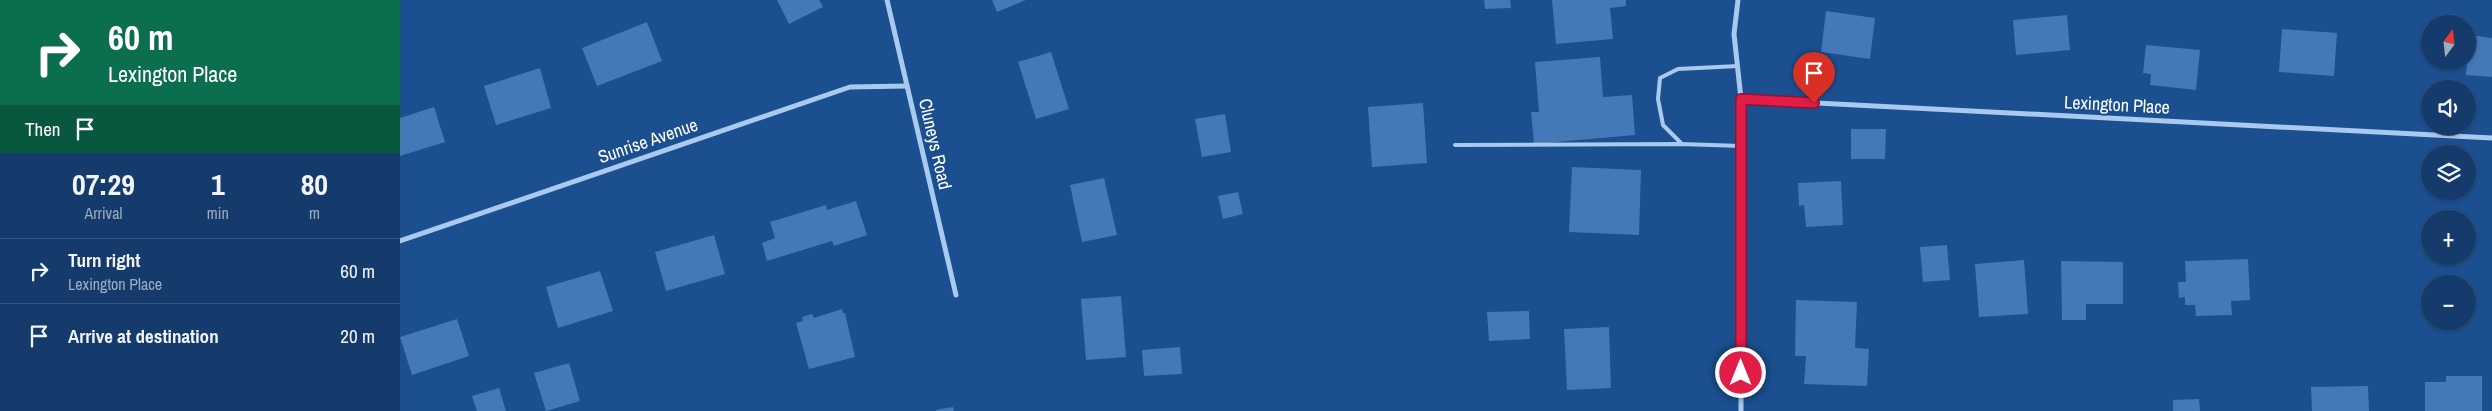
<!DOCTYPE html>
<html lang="en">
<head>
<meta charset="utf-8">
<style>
  :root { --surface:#143b6b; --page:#214673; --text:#f1f3f6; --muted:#9dadc1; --line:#33557e }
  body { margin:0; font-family:"Archivo Narrow",sans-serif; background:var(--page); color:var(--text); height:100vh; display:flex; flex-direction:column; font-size:19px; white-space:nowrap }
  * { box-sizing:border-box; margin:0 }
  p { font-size:16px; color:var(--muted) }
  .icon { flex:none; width:28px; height:28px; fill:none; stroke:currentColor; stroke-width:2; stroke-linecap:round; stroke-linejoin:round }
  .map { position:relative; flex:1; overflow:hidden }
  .details { display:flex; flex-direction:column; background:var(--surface); width:400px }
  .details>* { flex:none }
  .hud { background:#0b6e4f; color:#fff; overflow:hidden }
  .needle { width:32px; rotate:15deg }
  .controls { position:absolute; left:2021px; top:15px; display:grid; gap:10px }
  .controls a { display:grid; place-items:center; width:55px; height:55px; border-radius:50%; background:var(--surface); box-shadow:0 1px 4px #0004,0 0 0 1px var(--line); font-size:25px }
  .pin { position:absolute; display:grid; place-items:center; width:42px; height:42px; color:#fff; margin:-51px -21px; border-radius:50% 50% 50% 0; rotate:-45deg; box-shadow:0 0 5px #0007 }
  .pin .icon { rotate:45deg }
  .me { position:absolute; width:55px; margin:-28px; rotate:0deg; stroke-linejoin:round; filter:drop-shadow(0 0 4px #0008) }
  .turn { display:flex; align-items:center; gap:18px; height:105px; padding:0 25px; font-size:22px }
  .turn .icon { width:65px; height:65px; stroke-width:2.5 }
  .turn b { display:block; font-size:35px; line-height:42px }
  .then { display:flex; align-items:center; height:48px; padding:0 25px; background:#0003; gap:10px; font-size:19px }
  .eta { display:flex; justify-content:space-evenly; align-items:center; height:85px; text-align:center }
  .eta b { font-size:30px; font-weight:700; line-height:35px }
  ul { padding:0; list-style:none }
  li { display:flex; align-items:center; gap:15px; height:65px; padding:0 25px; border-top:1px solid var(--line) }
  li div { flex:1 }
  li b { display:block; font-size:19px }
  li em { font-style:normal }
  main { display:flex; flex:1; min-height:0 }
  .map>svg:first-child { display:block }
  .building { fill:#4478b7 }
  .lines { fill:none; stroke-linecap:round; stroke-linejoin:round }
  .service { stroke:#a9c9ee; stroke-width:4 }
  .minor { stroke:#a9c9ee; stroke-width:5 }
  .route-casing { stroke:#92132f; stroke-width:12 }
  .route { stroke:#e11d48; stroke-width:9 }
  .labels { text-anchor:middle; stroke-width:4; stroke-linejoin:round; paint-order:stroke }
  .street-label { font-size:18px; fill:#fff; stroke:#1b4f8f }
</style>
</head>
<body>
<main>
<section class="details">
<div class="hud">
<div class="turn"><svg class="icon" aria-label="right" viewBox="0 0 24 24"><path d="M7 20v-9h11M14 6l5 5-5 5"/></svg><div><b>60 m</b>Lexington Place</div></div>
<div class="then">Then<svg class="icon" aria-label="arrive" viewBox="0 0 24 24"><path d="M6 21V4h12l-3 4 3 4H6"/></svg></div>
</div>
<div class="eta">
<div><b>07:29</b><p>Arrival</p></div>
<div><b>1</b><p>min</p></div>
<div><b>80</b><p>m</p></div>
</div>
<ul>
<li><svg class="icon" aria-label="right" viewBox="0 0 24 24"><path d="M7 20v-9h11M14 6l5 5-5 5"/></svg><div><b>Turn right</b><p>Lexington Place</p></div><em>60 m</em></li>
<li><svg class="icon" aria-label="arrive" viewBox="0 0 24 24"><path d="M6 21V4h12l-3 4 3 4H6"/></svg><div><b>Arrive at destination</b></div><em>20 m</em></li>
</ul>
</section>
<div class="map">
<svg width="2092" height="411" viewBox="0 0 2092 411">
  <rect width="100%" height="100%" fill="#1b4f8f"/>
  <g class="building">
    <path d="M377 0H419L423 7 389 24Z"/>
    <path d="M592 0H626L597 12Z"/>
    <path d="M1084 0H1110L1111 8 1085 9Z"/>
    <path d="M1152 0H1226V6L1210 8 1213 39 1156 44Z"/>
    <path d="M1426 11 1475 18 1470 59 1421 52Z"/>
    <path d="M1667 15 1670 50 1616 55 1613 20Z"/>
    <path d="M247 22 262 61 197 86 182 48Z"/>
    <path d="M1882 29 1937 33 1934 76 1879 72Z"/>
    <path d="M2069 35 2092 38V77L2066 75Z"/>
    <path d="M1746 45 1800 50 1796 90 1750 85 1751 74 1743 73Z"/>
    <path d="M651 52 669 109 636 119 618 62Z"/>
    <path d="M1200 57 1203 97 1232 95 1235 135 1134 144 1131 112H1139L1135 62Z"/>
    <path d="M140 68 151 108 96 125 84 86Z"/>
    <path d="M1023 103 1027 163 972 167 968 107Z"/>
    <path d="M34 107 45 142 0 156V118Z"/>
    <path d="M825 114 831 152 802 157 795 119Z"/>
    <path d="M1451 129H1486L1485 159H1451Z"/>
    <path d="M1172 167 1241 170 1239 235 1169 232Z"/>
    <path d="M704 178 717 235 682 242 670 185Z"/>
    <path d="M1441 181 1443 225 1406 227 1404 205 1399 206 1398 183Z"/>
    <path d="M838 192 843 214 823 219 818 196Z"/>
    <path d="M456 201 467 235 434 246 432 241 367 261 362 243 375 238 370 222 426 205 427 210Z"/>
    <path d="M314 235 325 274 266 291 255 252Z"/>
    <path d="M1547 245 1550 280 1523 282 1520 247Z"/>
    <path d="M1848 259 1850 300 1831 301 1832 315 1796 316 1795 305H1785V297L1779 298 1778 282H1786L1785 261Z"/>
    <path d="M1624 260 1628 314 1579 317 1575 264Z"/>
    <path d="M1661 261 1723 262V304H1686V320H1662Z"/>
    <path d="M200 271 213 311 158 328 146 287Z"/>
    <path d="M721 296 726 357 686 360 681 299Z"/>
    <path d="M1396 300 1457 302 1455 348 1469 349 1467 386 1404 384 1406 356H1395Z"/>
    <path d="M442 309 443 313H445L455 357 409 369 396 323 403 321 402 317 412 314 414 318Z"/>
    <path d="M1129 311 1130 339 1089 341 1087 312Z"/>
    <path d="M57 319 69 356 12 375 0 337Z"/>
    <path d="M1209 327 1211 388 1167 390 1164 329Z"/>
    <path d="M780 347 782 374 744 376 742 350Z"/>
    <path d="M169 363 180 401 146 411 134 373Z"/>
    <path d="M2046 376H2082V411H2025V382H2046Z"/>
    <path d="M1968 386 1969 411H1912L1911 387Z"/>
    <path d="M99 388 106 411H77L72 396Z"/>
    <path d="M1799 399 1800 411H1773V400Z"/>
    <path d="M553 407 554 411H536V410Z"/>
  </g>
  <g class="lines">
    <g class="service">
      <path d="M1281 143 1263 125 1258 99 1260 78 1278 69 1338 66"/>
      <path d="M1055 145 1281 144 1341 146"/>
    </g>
    <g class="minor">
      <path d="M487 0 556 295"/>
      <path d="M1338 0 1334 34 1341 99V411"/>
      <path d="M1341 99 2092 138"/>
      <path d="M0 241 450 87 507 86"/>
    </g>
  </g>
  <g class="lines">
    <g class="route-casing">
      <path id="route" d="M1341 373V99L1414 103"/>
    </g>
    <use href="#route" class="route"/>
  </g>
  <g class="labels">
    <g class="street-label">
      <text transform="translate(1717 105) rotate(3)" y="6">Lexington Place</text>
      <text transform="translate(248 141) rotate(-19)" y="6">Sunrise Avenue</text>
      <text transform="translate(535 144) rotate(77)" y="6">Cluneys Road</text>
    </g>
  </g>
</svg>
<div class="controls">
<a><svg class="needle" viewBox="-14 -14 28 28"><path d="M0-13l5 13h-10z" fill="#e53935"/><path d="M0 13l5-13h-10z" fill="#9dadc1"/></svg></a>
<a><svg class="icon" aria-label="sound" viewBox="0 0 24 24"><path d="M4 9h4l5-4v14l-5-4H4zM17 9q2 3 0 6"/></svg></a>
<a><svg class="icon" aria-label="layers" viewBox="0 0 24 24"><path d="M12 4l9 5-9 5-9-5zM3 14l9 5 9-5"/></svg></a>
<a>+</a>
<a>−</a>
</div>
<div class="pin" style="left:1414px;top:103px;background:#d93025"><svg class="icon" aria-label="arrive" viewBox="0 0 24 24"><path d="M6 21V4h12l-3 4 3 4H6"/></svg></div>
<svg class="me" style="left:1341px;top:373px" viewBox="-20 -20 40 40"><circle r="17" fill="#e11d48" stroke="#fff" stroke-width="3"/><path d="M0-11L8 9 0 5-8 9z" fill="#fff"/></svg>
</div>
</main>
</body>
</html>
